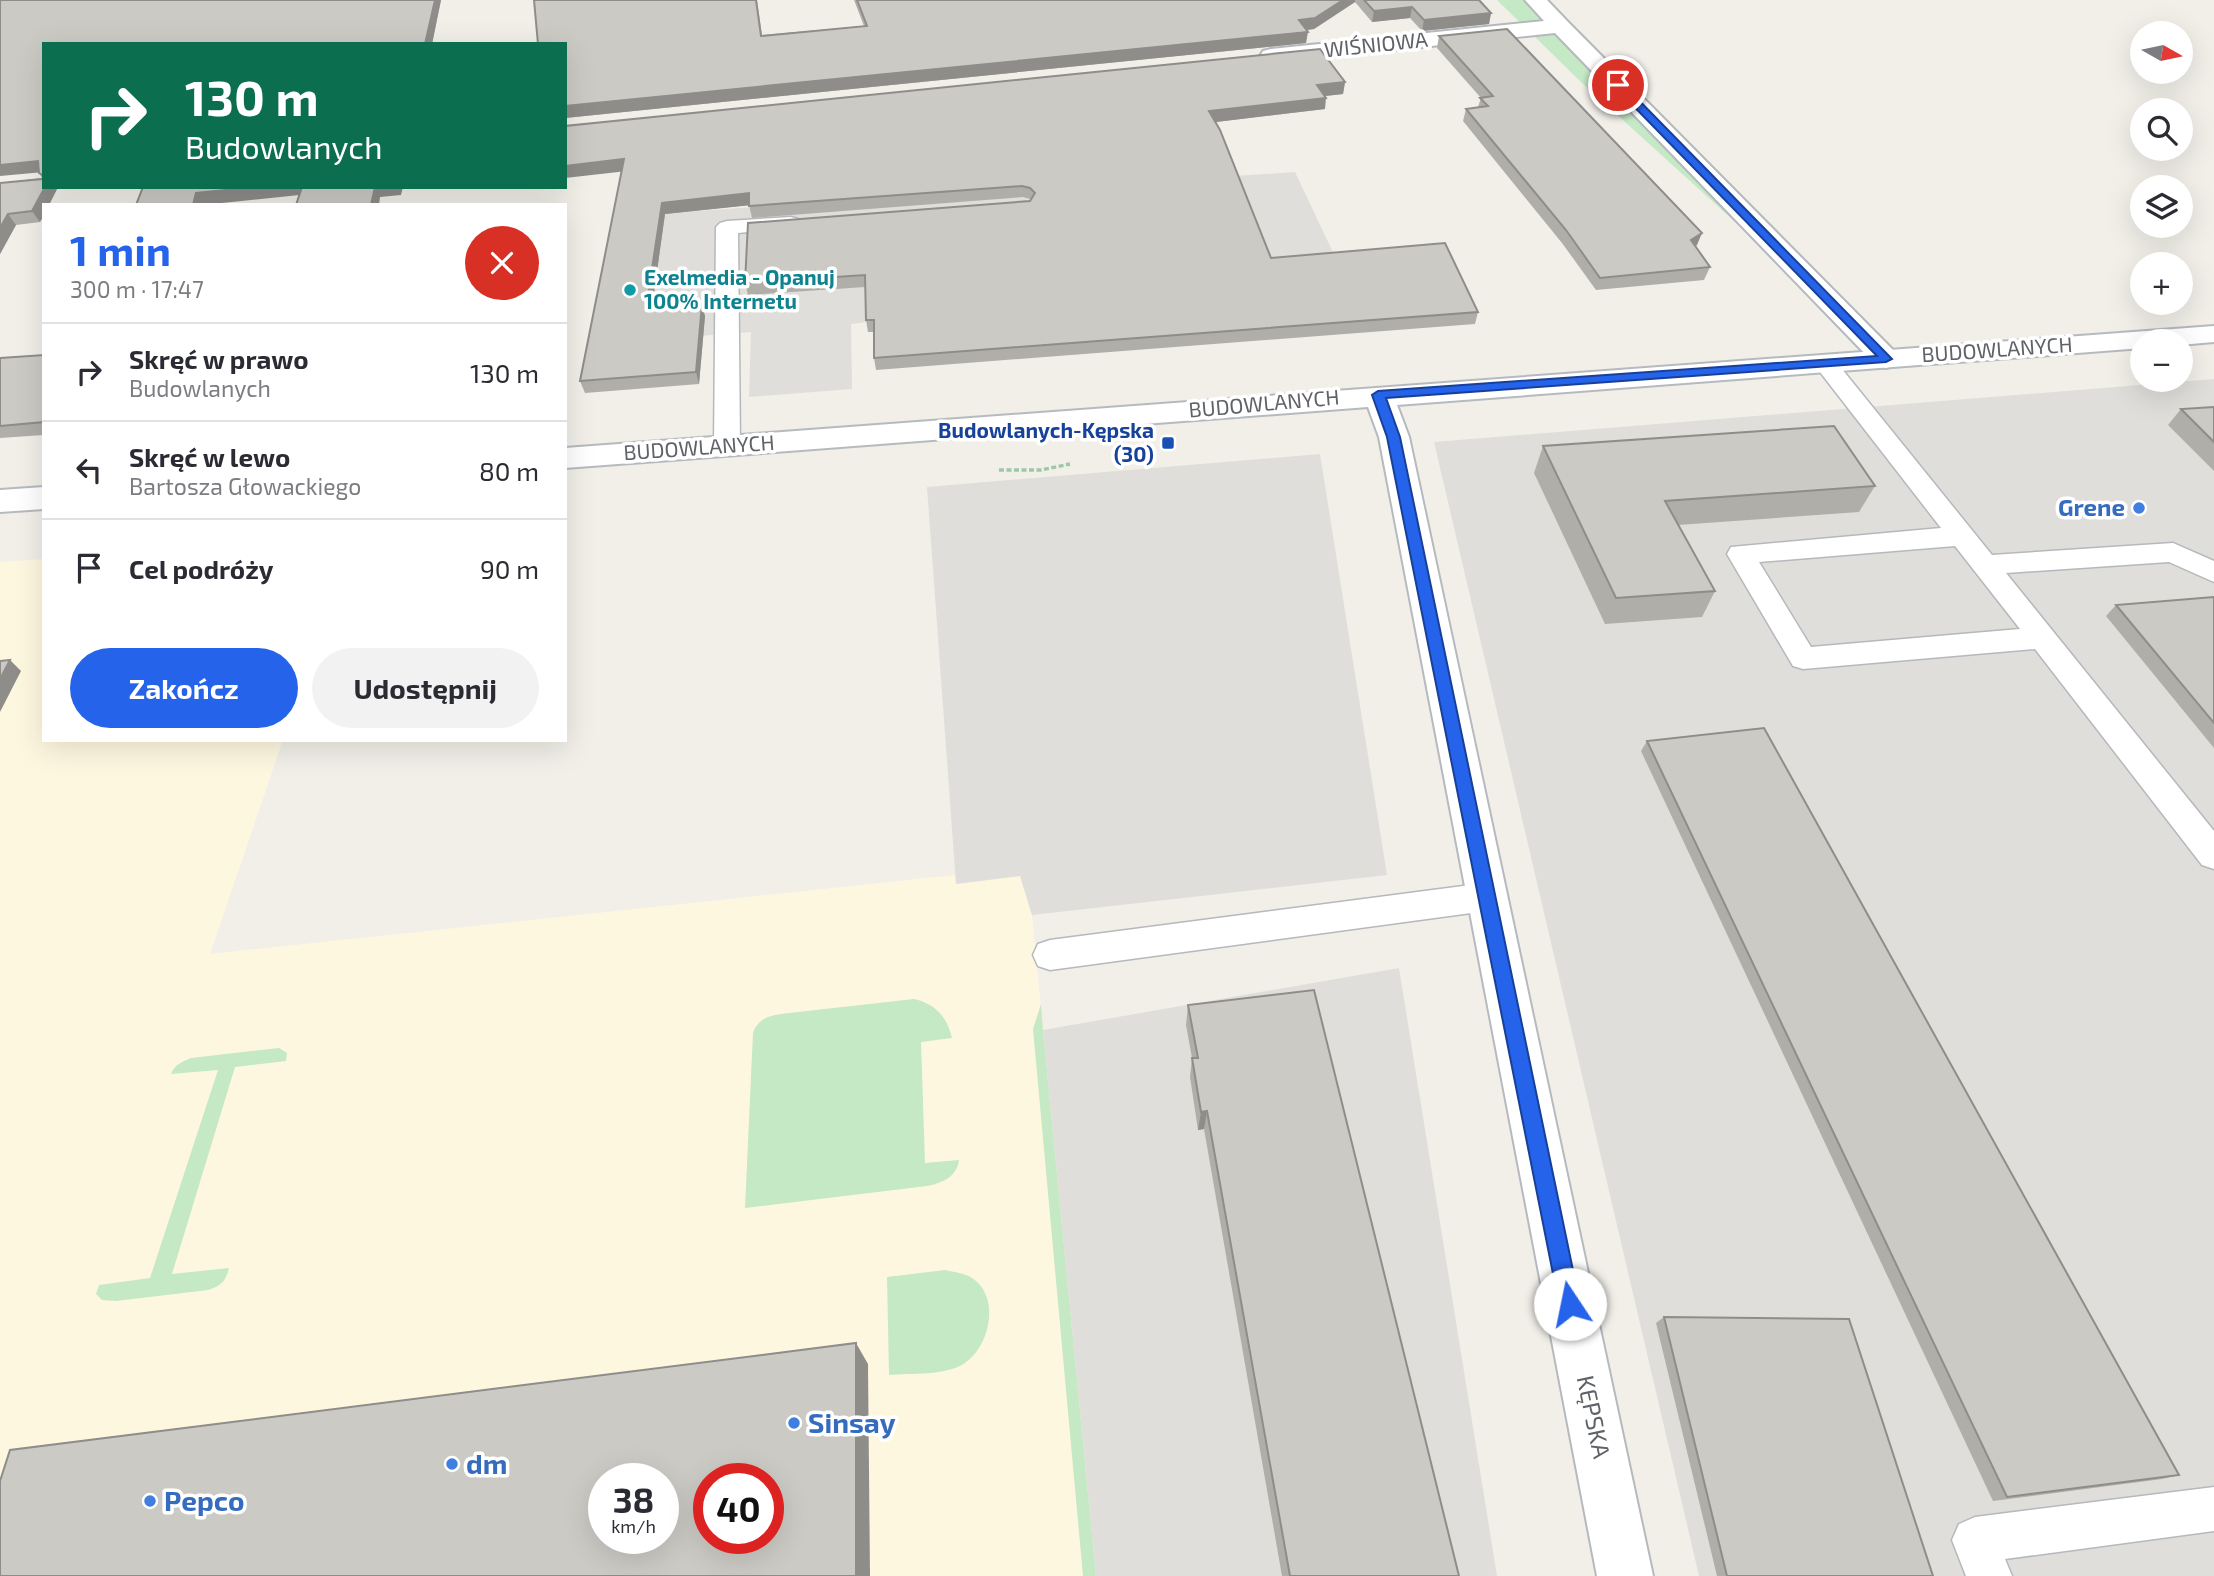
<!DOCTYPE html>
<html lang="pl">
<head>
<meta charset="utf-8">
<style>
  :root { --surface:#fff; --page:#f2f2f3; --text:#2b2b33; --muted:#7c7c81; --line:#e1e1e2; --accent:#2563eb }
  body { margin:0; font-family:"Exo 2",sans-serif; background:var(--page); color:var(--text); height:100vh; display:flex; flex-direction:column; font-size:26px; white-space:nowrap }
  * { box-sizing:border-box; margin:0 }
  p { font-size:23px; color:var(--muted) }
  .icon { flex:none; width:38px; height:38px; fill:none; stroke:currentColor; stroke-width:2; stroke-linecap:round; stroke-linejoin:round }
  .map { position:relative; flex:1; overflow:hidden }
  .side { position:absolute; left:42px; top:203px; width:525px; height:539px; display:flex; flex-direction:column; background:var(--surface); border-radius:0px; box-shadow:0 7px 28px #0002 }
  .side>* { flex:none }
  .banner { position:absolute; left:42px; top:42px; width:525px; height:147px; border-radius:0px; box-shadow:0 7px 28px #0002; background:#0b6e4f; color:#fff; overflow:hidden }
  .needle { width:46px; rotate:99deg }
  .controls { position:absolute; left:2130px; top:21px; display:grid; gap:14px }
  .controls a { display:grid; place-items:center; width:63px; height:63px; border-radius:50%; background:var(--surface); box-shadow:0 7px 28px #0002; font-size:35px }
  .speed { position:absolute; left:588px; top:1463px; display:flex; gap:14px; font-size:35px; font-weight:700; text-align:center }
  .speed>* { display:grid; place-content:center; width:91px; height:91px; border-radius:50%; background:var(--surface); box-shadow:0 7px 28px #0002; line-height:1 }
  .speed small { font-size:18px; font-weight:400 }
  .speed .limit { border:10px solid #d22; background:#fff; color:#111 }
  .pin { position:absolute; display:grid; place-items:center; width:60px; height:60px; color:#fff; margin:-30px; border:4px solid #fff; border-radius:50%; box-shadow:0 2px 7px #0007 }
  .me { position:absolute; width:77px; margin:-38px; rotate:349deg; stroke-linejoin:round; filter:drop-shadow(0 0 5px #0008) }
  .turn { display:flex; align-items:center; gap:24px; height:147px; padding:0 28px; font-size:32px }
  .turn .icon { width:91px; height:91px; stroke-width:2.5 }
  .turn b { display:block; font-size:49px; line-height:60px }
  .round { display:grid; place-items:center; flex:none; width:74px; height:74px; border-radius:37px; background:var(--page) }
  .summary { display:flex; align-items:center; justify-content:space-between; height:119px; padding:0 28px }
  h1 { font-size:42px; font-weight:700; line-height:52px; color:var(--accent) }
  .cta { display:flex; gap:14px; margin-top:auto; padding:14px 28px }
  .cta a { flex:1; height:80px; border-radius:42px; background:var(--accent); color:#fff; font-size:28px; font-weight:700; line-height:80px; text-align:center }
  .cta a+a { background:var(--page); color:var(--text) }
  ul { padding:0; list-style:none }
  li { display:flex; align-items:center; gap:21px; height:98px; padding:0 28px; border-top:2px solid var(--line) }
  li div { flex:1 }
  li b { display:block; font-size:26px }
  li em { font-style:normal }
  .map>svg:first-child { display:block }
  .commercial { fill:#fef7e0; fill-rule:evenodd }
  .industrial { fill:#e0deda }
  .green { fill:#c5e8c5 }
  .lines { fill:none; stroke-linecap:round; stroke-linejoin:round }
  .lane-casing { stroke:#b5b8bc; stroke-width:3 }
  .street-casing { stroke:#b5b8bc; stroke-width:4 }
  .secondary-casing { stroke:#b6babf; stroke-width:4 }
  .path { stroke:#9cc7a9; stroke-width:3.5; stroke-dasharray:5 2.5; stroke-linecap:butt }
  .lane { fill:#fff; fill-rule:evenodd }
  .street { fill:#fff; fill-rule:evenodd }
  .secondary { fill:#fff; fill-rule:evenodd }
  .wall { fill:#afaea9 }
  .shaded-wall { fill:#8f8d8a }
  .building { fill:#cccac5; stroke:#8f8d8a; stroke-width:2; fill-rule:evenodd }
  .route { fill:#2563eb; stroke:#184099; stroke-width:2 }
  .culture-dot { fill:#0f9aa8; stroke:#fff; stroke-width:2.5 }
  .transit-dot { fill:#1a4fb4; stroke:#fff; stroke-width:2.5 }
  .shop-dot { fill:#3f7fe0; stroke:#fff; stroke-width:2.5 }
  .labels { text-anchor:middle; stroke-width:7; stroke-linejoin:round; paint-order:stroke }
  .far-street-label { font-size:21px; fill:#5f6368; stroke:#fff }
  .far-culture-label { font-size:21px; font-weight:bold; fill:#0d838f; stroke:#fff; text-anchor:start }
  .far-transit-label { font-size:21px; font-weight:bold; fill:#164399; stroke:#fff; text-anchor:end }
  .shop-label { font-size:24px; font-weight:bold; fill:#366cbe; stroke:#fff; text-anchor:end }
  .street-label { font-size:24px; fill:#5f6368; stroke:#fff }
  .near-shop-label { font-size:28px; font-weight:bold; fill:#366cbe; stroke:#fff; text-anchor:start }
</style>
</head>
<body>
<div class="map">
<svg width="2214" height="1576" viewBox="0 0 2214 1576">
  <rect width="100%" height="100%" fill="#f1efe8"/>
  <path class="commercial" d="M44 559V740H283L210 954 955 875 956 884 1020 876 1032 915 1096 1576H0V562ZM604 1479H663V1538H604ZM709 1479H768V1538H709Z"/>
  <g class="industrial">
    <path d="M1295 172 1339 265 851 324 852 389 749 397 751 332 646 340 619 216Z"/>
    <path d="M2214 379V1576H1699L1434 442Z"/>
    <path d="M1320 454 1387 875 1032 915 1020 876 956 884 927 487Z"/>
    <path d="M1399 968 1497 1576H1096L1043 1030Z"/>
  </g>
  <g class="green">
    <path d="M1497 0H1535L1886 359 1580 81Z"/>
    <path d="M914 999C936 1004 947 1017 952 1038L921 1042 925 1163 959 1160C957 1177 942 1183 927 1186L745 1208 753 1033C759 1016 773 1015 789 1013Z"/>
    <path d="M1041 1004 1043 1030 1096 1576H1083L1033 1029Z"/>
    <path d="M279 1048 287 1053 286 1061 235 1067 172 1274 229 1268C226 1281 221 1286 208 1290L116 1301 102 1300 96 1294 99 1285 150 1278 218 1070 171 1074C175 1064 182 1062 191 1058Z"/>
    <path d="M945 1270C953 1272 965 1273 972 1278 1001 1297 990 1346 965 1363 946 1376 911 1373 889 1375L887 1277Z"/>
  </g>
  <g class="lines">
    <g class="lane-casing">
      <g id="lane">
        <path d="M791 217 798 219 801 223 798 227 738 233 740 446 736 452 727 454 718 452 714 446 716 227 720 223 727 221Z"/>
        <path d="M1825 356 1833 358 1992 555 2173 543 2214 561V582L2169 562 2006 573 2214 831V869L2202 865 2035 649 1803 669 1793 666 1727 554 1731 547 1941 528 1813 363 1817 358ZM1955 546 2020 629 1811 647 1759 562Z"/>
        <path d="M1486 883 1498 887 1503 897 1498 907 1486 911 1050 970 1038 966 1033 955 1038 944 1050 940Z"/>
        <path d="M2214 1487V1531L2005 1559 2012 1576H1966L1952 1540 1959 1524 1975 1517Z"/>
      </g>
    </g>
    <g class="street-casing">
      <path id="street" d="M1525 0H1547L1568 22 1896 353 1900 359 1896 365 1886 368 1876 365 1555 33 1271 63 1263 61 1260 56 1263 51 1271 49 1544 21Z"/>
    </g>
    <g class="secondary-casing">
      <g id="secondary">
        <path d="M2214 326V342L2180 345V341H2142V348L1397 405 1409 437 1653 1576H1597L1379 437 1368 407 565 468V448Z"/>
        <path d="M44 487V509L0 512V490Z"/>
      </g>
    </g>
    <path class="path" d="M999 470H1041L1070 464"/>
    <use href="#lane" class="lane"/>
    <use href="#street" class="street"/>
    <use href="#secondary" class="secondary"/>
  </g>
  <g class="wall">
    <path d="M0 0H441L432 44H44V187H58L49 205H44V215L40 222 16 225 0 254V183L42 178 39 173Z"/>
    <path d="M757 0 762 35 864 26 854 0H1479L1491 13 1489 24 1422 31 1410 18 1372 22 1355 2 1314 29 1307 30 1306 43 565 118V44Z"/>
    <path d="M1439 36 1697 245 1695 246 1710 267 1704 280 1596 290 1562 243 1463 121 1466 109 1478 107 1481 98 1437 48Z"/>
    <path d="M1345 82 1343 94 1325 96V109L1215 122 1271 258 1478 312 1475 324 876 370 874 358V332H868L866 320 865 287 748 295 745 283 1030 201V199L1023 197 752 218 749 205 665 214 652 308 705 316 699 384 585 393 580 381 621 172Z"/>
    <path d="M44 355V435L0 438V358Z"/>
    <path d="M2214 407V471L2168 425 2181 409Z"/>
    <path d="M1543 446 1875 486 1859 512 1678 525 1715 591 1702 617 1605 624 1534 473Z"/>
    <path d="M2214 597V748L2106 616 2116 605Z"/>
    <path d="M1647 741 2179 1475 2162 1479 1993 1501 1641 751Z"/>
    <path d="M1188 1005 1459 1576H1282L1204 1129 1198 1130 1190 1077 1192 1058 1186 1025Z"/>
    <path d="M1664 1317 1933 1576H1717L1656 1323Z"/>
  </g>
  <g class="shaded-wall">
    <path d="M435 0H441L432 44H425Z"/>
    <path d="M1343 0H1355V2L1314 29 1298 31 1299 20Z"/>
    <path d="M1412 7 1410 18 1372 22 1374 11Z"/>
    <path d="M1491 13 1489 24 1422 31 1424 20Z"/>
    <path d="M1308 32 1306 43 565 118V106Z"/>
    <path d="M1345 82 1343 94 1316 97 1317 85Z"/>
    <path d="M1326 98 1325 109 1208 123 1209 111Z"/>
    <path d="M624 159 627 171 565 178V166Z"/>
    <path d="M38 161 44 172 0 176V165Z"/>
    <path d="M45 187H58L49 205H44V215L40 222 32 211Z"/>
    <path d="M257 187H305L309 194 202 205H193L196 193Z"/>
    <path d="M375 187H403L401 195 380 197 379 205H371Z"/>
    <path d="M749 193 752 205 665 214 650 320 646 308 662 203Z"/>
    <path d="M8 214 16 225 0 254V228Z"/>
    <path d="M1702 233 1697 245 1686 253 1691 240Z"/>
    <path d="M702 304 705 316 699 384 696 372Z"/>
    <path d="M10 660 21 671 0 712V679Z"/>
    <path d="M1207 1111 1204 1129 1198 1130 1201 1112Z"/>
    <path d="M856 1343 868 1364 870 1576H856Z"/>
  </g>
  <g class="building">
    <path d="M0 0H435L425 44H44V176L39 173 38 161 0 165Z"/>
    <path d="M534 0H756L761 36 867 26 857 0H1343L1315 18 1299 20 1308 32 565 106V44H538Z"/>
    <path d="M1364 0H1479L1491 13 1424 20 1412 7 1374 11Z"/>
    <path d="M1507 29 1702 233 1691 240 1710 267 1600 278 1566 230 1466 109 1488 106 1480 98 1493 96 1439 36Z"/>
    <path d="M1320 49 1345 82 1317 85 1326 98 1209 111 1220 130 1271 258 1445 243 1478 312 874 358V320H866L865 275 745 283 748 223 1030 201 1035 193 1030 188 1022 186 749 206V193L662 203 646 308 702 304 696 372 580 381 624 159 565 166V126Z"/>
    <path d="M44 176V187H45L32 211 8 214 0 228V183L42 179Z"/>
    <path d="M143 187H257L196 193 193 205H136Z"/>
    <path d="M302 187H375L371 205H296Z"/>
    <path d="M44 355V422L0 426V358Z"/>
    <path d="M2214 407V442L2181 409Z"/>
    <path d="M1834 426 1875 486 1665 501 1715 591 1616 598 1543 446Z"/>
    <path d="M2214 597V723L2116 605Z"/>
    <path d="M10 660 0 679V661Z"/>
    <path d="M1764 728 2179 1475 2007 1497 1647 741Z"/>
    <path d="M1314 990 1459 1576H1290L1207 1111 1201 1112 1192 1058H1198L1188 1005Z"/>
    <path d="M1664 1317 1849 1319 1933 1576H1727Z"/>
    <path d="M856 1343V1576H0V1481L10 1450ZM604 1479H663V1538H604ZM709 1479H768V1538H709Z"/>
  </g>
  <path class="route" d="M1615 83H1622L1892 359 1886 362 1386 398 1400 437 1580 1304 1577 1312 1570 1315 1562 1312 1559 1304 1387 437 1372 395 1378 391 1877 356 1615 87Z"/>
  <circle class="culture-dot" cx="630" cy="290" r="7"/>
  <rect class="transit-dot" x="1161" y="436" width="14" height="14" rx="3.5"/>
  <g class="shop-dot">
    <circle cx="2139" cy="508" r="7"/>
    <circle cx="794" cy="1423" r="7"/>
    <circle cx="452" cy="1464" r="7"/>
    <circle cx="150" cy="1501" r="7"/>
  </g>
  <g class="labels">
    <g class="far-street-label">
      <text transform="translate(1376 45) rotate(-6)" y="7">WIŚNIOWA</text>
      <text transform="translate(1997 350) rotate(-4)" y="7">BUDOWLANYCH</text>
      <text transform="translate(1264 404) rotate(-5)" y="7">BUDOWLANYCH</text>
      <text transform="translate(699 448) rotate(-4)" y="7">BUDOWLANYCH</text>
    </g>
    <g class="far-culture-label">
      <text x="644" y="285">Exelmedia - Opanuj<tspan x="644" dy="24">100% Internetu</tspan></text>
    </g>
    <g class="far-transit-label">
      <text x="1154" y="438">Budowlanych-Kępska<tspan x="1154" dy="24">(30)</tspan></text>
    </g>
    <g class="shop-label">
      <text x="2125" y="516">Grene</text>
    </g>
    <g class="street-label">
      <text transform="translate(1593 1417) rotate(78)" y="8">KĘPSKA</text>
    </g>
    <g class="near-shop-label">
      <text x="808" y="1433">Sinsay</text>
      <text x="466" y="1474">dm</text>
      <text x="164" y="1511">Pepco</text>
    </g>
  </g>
</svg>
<div class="controls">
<a><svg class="needle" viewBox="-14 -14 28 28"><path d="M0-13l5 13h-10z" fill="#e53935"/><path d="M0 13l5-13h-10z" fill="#7c7c81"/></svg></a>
<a><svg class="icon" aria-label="search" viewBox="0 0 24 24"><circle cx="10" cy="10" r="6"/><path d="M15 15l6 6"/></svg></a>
<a><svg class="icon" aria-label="layers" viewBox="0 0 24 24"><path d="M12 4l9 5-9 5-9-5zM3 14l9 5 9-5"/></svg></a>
<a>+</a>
<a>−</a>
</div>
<div class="speed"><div>38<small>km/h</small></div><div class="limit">40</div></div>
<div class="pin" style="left:1618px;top:85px;background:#d93025"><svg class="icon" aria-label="arrive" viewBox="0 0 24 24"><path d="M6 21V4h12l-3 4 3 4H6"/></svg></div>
<svg class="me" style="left:1570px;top:1304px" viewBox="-20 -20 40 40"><circle r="19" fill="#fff"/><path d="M0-13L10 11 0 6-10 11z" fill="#2563eb"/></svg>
<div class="banner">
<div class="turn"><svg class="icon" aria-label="right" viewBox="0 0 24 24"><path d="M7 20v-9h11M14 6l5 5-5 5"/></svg><div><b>130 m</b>Budowlanych</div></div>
</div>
<section class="side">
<div class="summary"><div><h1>1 min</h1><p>300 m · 17:47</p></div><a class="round" style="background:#d93025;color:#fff"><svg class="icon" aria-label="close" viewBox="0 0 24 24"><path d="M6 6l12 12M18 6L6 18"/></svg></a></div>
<ul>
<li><svg class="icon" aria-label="right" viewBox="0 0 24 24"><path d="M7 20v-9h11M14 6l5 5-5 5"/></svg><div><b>Skręć w prawo</b><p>Budowlanych</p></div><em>130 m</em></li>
<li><svg class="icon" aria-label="left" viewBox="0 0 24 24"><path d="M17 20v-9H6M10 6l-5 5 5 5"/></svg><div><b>Skręć w lewo</b><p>Bartosza Głowackiego</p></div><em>80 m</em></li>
<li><svg class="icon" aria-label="arrive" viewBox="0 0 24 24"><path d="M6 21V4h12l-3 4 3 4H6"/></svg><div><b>Cel podróży</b></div><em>90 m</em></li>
</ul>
<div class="cta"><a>Zakończ</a><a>Udostępnij</a></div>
</section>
</div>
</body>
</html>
